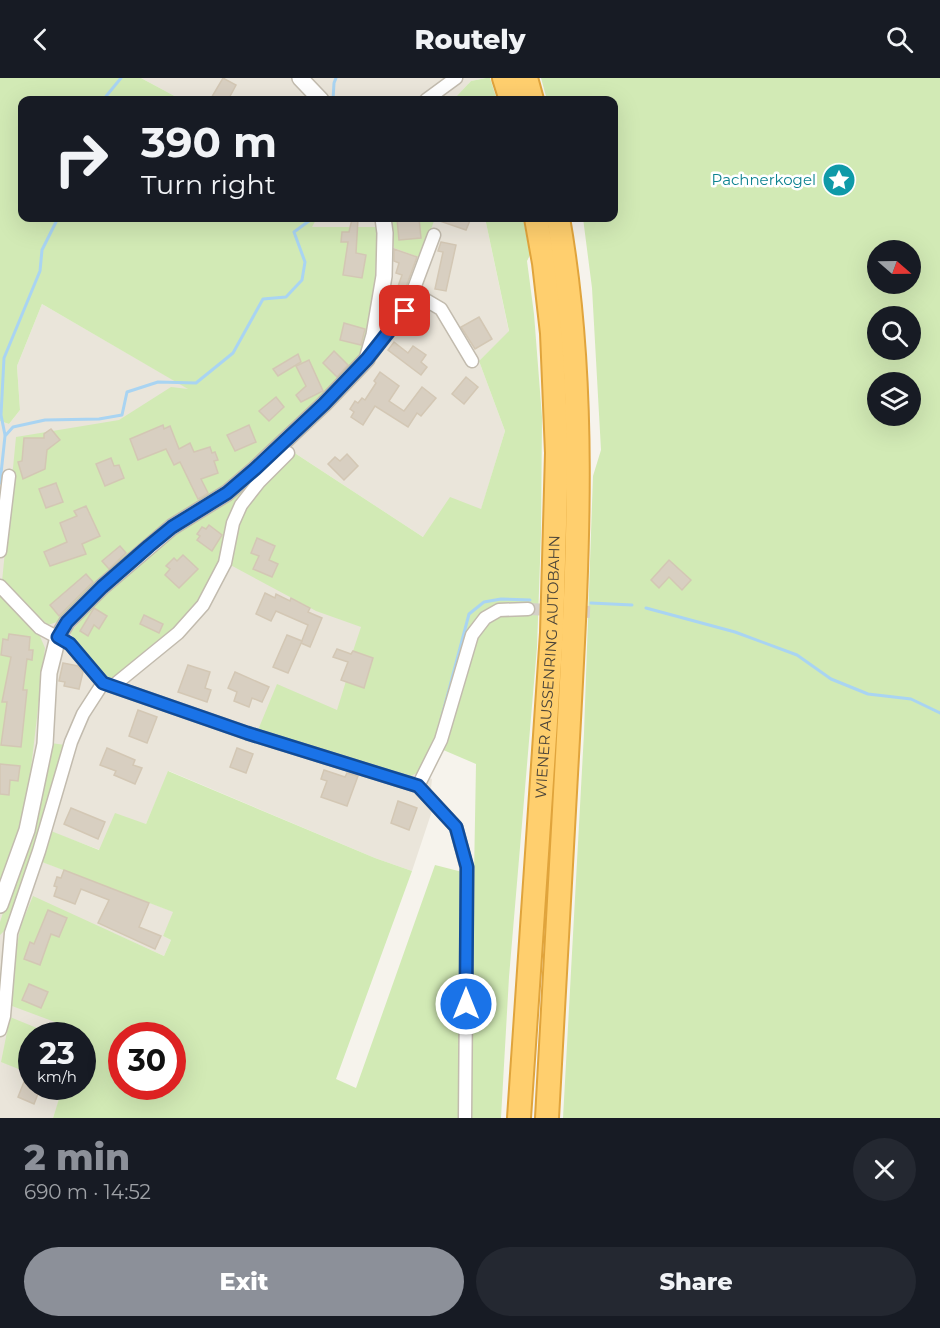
<!DOCTYPE html>
<html lang="en">
<head>
<meta charset="utf-8">
<style>
  :root { --surface:#171b24; --page:#242831; --text:#f1f3f6; --muted:#9ea1a6; --accent:#8c9099 }
  body { margin:0; font-family:Montserrat,sans-serif; background:var(--page); color:var(--text); height:100vh; display:flex; flex-direction:column; font-size:22px; white-space:nowrap }
  * { box-sizing:border-box; margin:0 }
  p { font-size:20px; color:var(--muted) }
  .icon { flex:none; width:33px; height:33px; fill:none; stroke:currentColor; stroke-width:2; stroke-linecap:round; stroke-linejoin:round }
  .map { position:relative; height:1040px; overflow:hidden }
  .side { display:flex; flex-direction:column; background:var(--surface); flex:1 }
  .side>* { flex:none }
  .hud { position:absolute; left:18px; top:18px; width:600px; height:126px; border-radius:12px; box-shadow:0 6px 24px #0002; background:#171b24; color:var(--text); overflow:hidden }
  .needle { width:39px; rotate:110deg }
  .controls { position:absolute; left:867px; top:162px; display:grid; gap:12px }
  .controls a { display:grid; place-items:center; width:54px; height:54px; border-radius:50%; background:var(--surface); box-shadow:0 6px 24px #0002; font-size:30px }
  .speed { position:absolute; left:18px; top:944px; display:flex; gap:12px; font-size:30px; font-weight:700; text-align:center }
  .speed>* { display:grid; place-content:center; width:78px; height:78px; border-radius:50%; background:var(--surface); box-shadow:0 6px 24px #0002; line-height:1 }
  .speed small { font-size:15px; font-weight:400 }
  .speed .limit { border:9px solid #d22; background:#fff; color:#111 }
  .pin { position:absolute; display:grid; place-items:center; width:51px; height:51px; color:#fff; margin:-26px; border-radius:12px; box-shadow:0 3px 9px #0006 }
  .me { position:absolute; width:66px; margin:-33px; rotate:0deg; stroke-linejoin:round; filter:drop-shadow(0 0 4px #0008) }
  .turn { display:flex; align-items:center; gap:21px; height:126px; padding:0 24px; font-size:27px }
  .turn .icon { width:78px; height:78px; stroke-width:2.5 }
  .turn b { display:block; font-size:42px; line-height:51px }
  .round { display:grid; place-items:center; flex:none; width:63px; height:63px; border-radius:32px; background:var(--page) }
  .summary { display:flex; align-items:center; justify-content:space-between; height:102px; padding:0 24px }
  h1 { font-size:36px; font-weight:800; line-height:45px; color:var(--accent) }
  .primary-button { display:flex; gap:12px; margin-top:auto; padding:12px 24px }
  .primary-button a { flex:1; height:69px; border-radius:36px; background:var(--accent); color:#fff; font-size:24px; font-weight:800; line-height:69px; text-align:center }
  .primary-button a+a { background:var(--page); color:var(--text) }
  header { display:flex; justify-content:space-between; align-items:center; height:78px; padding:0 24px; background:var(--surface); font-size:27px; font-weight:800 }
  .map>svg:first-child { display:block }
  .residential { fill:#eae5da }
  .green { fill:#d2eab5; fill-rule:evenodd }
  .lines { fill:none; stroke-linecap:round; stroke-linejoin:round }
  .stream { stroke:#a9d4f2; stroke-width:3 }
  .building { fill:#d8cfc1; stroke:#d3c7b4; stroke-width:1.5 }
  .minor-tunnel { stroke:#d4d0c8; stroke-width:12; stroke-dasharray:12 6; stroke-linecap:butt }
  .minor-casing { stroke:#c2bbae; stroke-width:15 }
  .tertiary-casing { stroke:#c2bbae; stroke-width:18 }
  .motorway-casing { stroke:#e0a43c; stroke-width:26 }
  .minor { stroke:#fff; stroke-width:12 }
  .tertiary { stroke:#fff; stroke-width:15 }
  .motorway { stroke:#ffcf6e; stroke-width:22 }
  .route-casing { stroke:#114b97; stroke-width:15 }
  .route { stroke:#1a73e8; stroke-width:10 }
  .labels { text-anchor:middle; stroke-width:5; stroke-linejoin:round; paint-order:stroke }
  .culture-label { font-size:15px; fill:#0d838f; stroke:#fff; text-anchor:end }
  .street-label { font-size:15px; fill:#4b4439; stroke:#fff }
</style>
</head>
<body>
<header><svg class="icon" aria-label="back" viewBox="0 0 24 24"><path d="M15 5l-7 7 7 7"/></svg>Routely<svg class="icon" aria-label="search" viewBox="0 0 24 24"><circle cx="10" cy="10" r="6"/><path d="M15 15l6 6"/></svg></header>
<div class="map">
<svg width="940" height="1040" viewBox="0 0 940 1040">
  <rect width="100%" height="100%" fill="#f6f3ec"/>
  <g class="residential">
    <path d="M141 0H486L471 3 453 22H182Z"/>
    <path d="M317 140H485L509 254 479 283 505 353 481 432 423 459 287 370 243 411 227 421 335 489 361 549 416 694 432 701 431 710 438 725 433 730 412 793 375 780 169 693 146 746 100 772 51 754 43 784 174 834 163 858 171 862 164 878 113 855 78 957H32V1008H64L53 1040H0V343L9 346 20 332 17 288 42 226 189 311 274 208Z"/>
  </g>
  <g class="green">
    <path d="M0 0H141L182 22H22V140H317L312 149H377L375 219 360 277 256 383 218 413 175 440 130 475 63 542 48 547 2 504 16 359 119 342 171 309 188 311 42 226 17 288 20 332 9 346 0 343Z"/>
    <path d="M486 0H490L497 22H453L471 3Z"/>
    <path d="M541 0H940V1040H563L584 655 593 398 601 372 592 210 583 140H614V22H547ZM878 172H910V206H878ZM878 238H910V272H878ZM878 304H910V338H878Z"/>
    <path d="M390 140H435L421 180 394 170Z"/>
    <path d="M485 140H523L530 177 527 183 534 236 542 339 541 456 537 569 509 899 501 1040H53L63 1008H82V957H78L79 953 12 928 15 892 12 891 21 847 33 818 164 878 171 862 163 858 173 834 42 784 51 753 99 772 115 735 146 746 168 693 375 780 412 793 336 1001 356 1010 435 787 474 797 476 686 441 671 483 535 433 676 419 694 409 699 270 657 258 652 277 606 337 632 346 603 373 580 353 573 361 549 316 533 223 483 202 522 174 554 112 602 105 600 70 555 99 522 130 493 174 457 243 411 287 370 423 459 450 419 481 431 505 353 479 283 509 253ZM257 461 275 468 269 482 278 486 272 499 253 491 259 478 251 474ZM122 957H172V1008H122Z"/>
    <path d="M0 518 39 556 45 570 27 725 9 788 0 812Z"/>
    <path d="M51 665 65 667 36 774 9 848 0 857V844L28 758Z"/>
    <path d="M10 939 54 957H32L31 996 1 984Z"/>
  </g>
  <g class="lines">
    <g class="stream">
      <path d="M103 22 121 0"/>
      <path d="M333 22 334 5 336 0"/>
      <path d="M5 357 1 337 4 280 40 193 42 172 58 140"/>
      <path d="M0 405 5 358 13 349 45 342 99 341 122 337 127 314 158 304 196 305 233 275 263 221 286 219 302 202 305 184 294 154 313 140"/>
      <path d="M591 525 632 527"/>
      <path d="M646 530 735 554 797 577 831 601 868 616 911 621 940 635"/>
      <path d="M441 642 469 536 484 524 501 521 530 522"/>
    </g>
  </g>
  <g class="building">
    <path d="M223 0 236 7 228 22H210Z"/>
    <path d="M419 140 421 160 399 162 397 141Z"/>
    <path d="M434 140H471L466 152 434 141Z"/>
    <path d="M352 141H358L356 175 366 177 362 200 343 197 348 164H341L342 154H349Z"/>
    <path d="M441 164 456 167 446 213 435 211 443 174 438 173Z"/>
    <path d="M394 171 417 179 402 220 396 228 389 225 391 213 396 214 402 197 396 195 399 185 394 183Z"/>
    <path d="M479 239 492 261 475 271 461 249Z"/>
    <path d="M344 245 365 251 361 267 340 262Z"/>
    <path d="M394 264 408 275 413 268 426 277 421 284 427 289 421 297 388 272Z"/>
    <path d="M334 273 348 287 337 299 323 285Z"/>
    <path d="M298 276 301 284 278 298 273 291Z"/>
    <path d="M309 282 323 313 301 324 296 317 306 308 296 288Z"/>
    <path d="M380 294 399 308 389 323 404 333 422 309 436 320 421 338 417 335 408 349 375 328 363 347 351 339 354 334 350 331 355 323 358 325 362 320 365 322 376 305 374 303Z"/>
    <path d="M466 299 478 309 464 326 452 316Z"/>
    <path d="M276 319 284 329 269 343 259 333Z"/>
    <path d="M163 347 164 351 170 348 179 371 190 365 194 374 210 369 212 375 215 374 218 382 214 383 218 395 201 401 208 415 202 419 198 421 180 384 174 387 166 371 138 382 130 361Z"/>
    <path d="M249 347 256 364 235 373 227 357Z"/>
    <path d="M51 351 60 362 47 372 45 391 23 401 18 384 22 383 24 360H44V356Z"/>
    <path d="M347 376 358 388 344 402 328 386 335 379 340 383Z"/>
    <path d="M111 380 114 388 119 387 124 400 105 408 96 386Z"/>
    <path d="M56 405 63 424 46 430 39 411Z"/>
    <path d="M86 428 100 458 82 466 86 476 50 488 44 474 67 464 60 445 77 438 74 433Z"/>
    <path d="M209 447 222 457 212 473 197 462 200 458 197 456 202 449 206 451Z"/>
    <path d="M257 460 275 468 269 482 278 486 272 499 253 491 259 478 251 475Z"/>
    <path d="M120 468 126 475 109 491 102 483Z"/>
    <path d="M183 477 198 491 179 510 165 497 170 491 166 488 174 480 177 483Z"/>
    <path d="M669 482 691 502 682 512 669 499 659 510 651 502Z"/>
    <path d="M86 496 93 504 59 538 50 527Z"/>
    <path d="M265 515 275 520 276 516 290 523 291 520 310 530 308 534 322 540 310 569 301 565 308 547 276 533 271 543 256 536Z"/>
    <path d="M94 530 107 538 99 551 94 547 88 558 80 553Z"/>
    <path d="M144 537 163 546 159 555 140 546Z"/>
    <path d="M9 556 30 559 29 572H33L32 582 27 581 23 612H27L21 669 1 667 7 624H2L11 579 1 577 3 561 8 562Z"/>
    <path d="M287 557 302 563 288 595 273 589Z"/>
    <path d="M337 571 351 576 353 573 373 580 364 610 341 602 348 584 333 579Z"/>
    <path d="M63 585 78 588 83 594 79 611 64 608 65 604 59 603Z"/>
    <path d="M188 587 210 594 205 610 211 612 207 624 178 614Z"/>
    <path d="M235 594 269 609 262 624 252 620 249 629 234 623 237 614 228 610Z"/>
    <path d="M138 632 157 639 147 665 129 658Z"/>
    <path d="M107 670 135 682 133 687 142 690 135 706 114 697 116 693 100 687Z"/>
    <path d="M237 670 253 676 246 695 230 689Z"/>
    <path d="M0 686 20 688 18 703 10 702 9 717 0 716Z"/>
    <path d="M324 692 345 699 347 695 358 698 347 728 321 719 327 703 321 701Z"/>
    <path d="M398 723 417 730 409 752 391 745Z"/>
    <path d="M71 730 105 744 98 761 64 746Z"/>
    <path d="M64 792 149 825 139 849 161 858 155 871 98 845 109 822 81 811 75 826 54 818 57 809 54 808 57 799 61 800Z"/>
    <path d="M48 832 67 840 59 859 51 856 40 887 24 881 30 864 34 866Z"/>
    <path d="M29 906 48 914 41 930 22 922Z"/>
    <path d="M21 969 32 970V985L20 987Z"/>
    <path d="M31 986 32 1008H41L34 1026 18 1019Z"/>
  </g>
  <g class="lines">
    <path class="minor-tunnel" d="M528 531 590 534"/>
    <g class="minor-casing">
      <g id="minor">
        <path d="M426 22 456 0"/>
        <path d="M409 224 434 157"/>
        <path d="M371 277 409 224 424 221 441 231 472 283"/>
        <path d="M0 473 9 398"/>
        <path d="M0 508 40 550 70 566 103 605 247 655 418 708 456 749 467 790 465 1040"/>
        <path d="M113 608 178 555 203 527 225 485 233 445 241 427 259 404 288 375"/>
        <path d="M418 708 441 662 472 557 485 540 499 532 528 531"/>
        <path d="M0 952 4 938 11 855 39 773 71 664 83 636 103 605"/>
      </g>
    </g>
    <g class="tertiary-casing">
      <g id="tertiary">
        <path d="M300 0 321 22"/>
        <path d="M0 827 27 752 45 666 49 595 58 559 67 544 102 509 172 449 227 415 255 391 324 326 367 281 374 257 384 198 385 155 383 140"/>
      </g>
    </g>
    <g class="motorway-casing">
      <g id="motorway">
        <path d="M504 0 511 22"/>
        <path d="M526 0 532 22"/>
        <path id="s1" d="M519 1040 552 555 557 375 552 255 544 185 536 140"/>
        <path d="M547 1040C555 907 562 774 569 642 578 474 587 305 558 140"/>
      </g>
    </g>
    <use href="#minor" class="minor"/>
    <use href="#tertiary" class="tertiary"/>
    <use href="#motorway" class="motorway"/>
  </g>
  <g class="lines">
    <g class="route-casing">
      <path id="route" d="M405 233 367 281 324 326 255 391 227 415 172 449 149 468 102 509 67 544 58 559 70 566 103 605 247 655 418 708 456 749 467 789 466 926"/>
    </g>
    <use href="#route" class="route"/>
  </g>
  <defs>
    <g id="sight-disc" transform="scale(1.725)"><circle r="9.5" fill="#0f9aa8" stroke="#fff"/><path d="M0-6L1.8-2.2L6-1.7L2.9 1.2L3.7 5.4L0 3.3L-3.7 5.4L-2.9 1.2L-6-1.7L-1.8-2.2Z" fill="#fff"/></g>
  </defs>
  <g fill-rule="evenodd">
    <use href="#sight-disc" x="839" y="102"/>
  </g>
  <g class="labels">
    <g class="culture-label">
      <text x="816" y="107">Pachnerkogel</text>
    </g>
    <g class="street-label">
      <text dy="5" stroke="none"><textPath href="#s1" startOffset="452">WIENER AUSSENRING AUTOBAHN</textPath></text>
    </g>
  </g>
</svg>
<div class="controls">
<a><svg class="needle" viewBox="-14 -14 28 28"><path d="M0-13l5 13h-10z" fill="#e53935"/><path d="M0 13l5-13h-10z" fill="#9ea1a6"/></svg></a>
<a><svg class="icon" aria-label="search" viewBox="0 0 24 24"><circle cx="10" cy="10" r="6"/><path d="M15 15l6 6"/></svg></a>
<a><svg class="icon" aria-label="layers" viewBox="0 0 24 24"><path d="M12 4l9 5-9 5-9-5zM3 14l9 5 9-5"/></svg></a>
</div>
<div class="speed"><div>23<small>km/h</small></div><div class="limit">30</div></div>
<div class="pin" style="left:405px;top:233px;background:#d93025"><svg class="icon" aria-label="arrive" viewBox="0 0 24 24"><path d="M6 21V4h12l-3 4 3 4H6"/></svg></div>
<svg class="me" style="left:466px;top:926px" viewBox="-20 -20 40 40"><circle r="17" fill="#1a73e8" stroke="#fff" stroke-width="3"/><path d="M0-11L8 9 0 5-8 9z" fill="#fff"/></svg>
<div class="hud">
<div class="turn"><svg class="icon" aria-label="right" viewBox="0 0 24 24"><path d="M7 20v-9h11M14 6l5 5-5 5"/></svg><div><b>390 m</b>Turn right</div></div>
</div>
</div>
<section class="side">
<div class="summary"><div><h1>2 min</h1><p>690 m · 14:52</p></div><a class="round"><svg class="icon" aria-label="close" viewBox="0 0 24 24"><path d="M6 6l12 12M18 6L6 18"/></svg></a></div>
<div class="primary-button"><a>Exit</a><a>Share</a></div>
</section>
</body>
</html>
